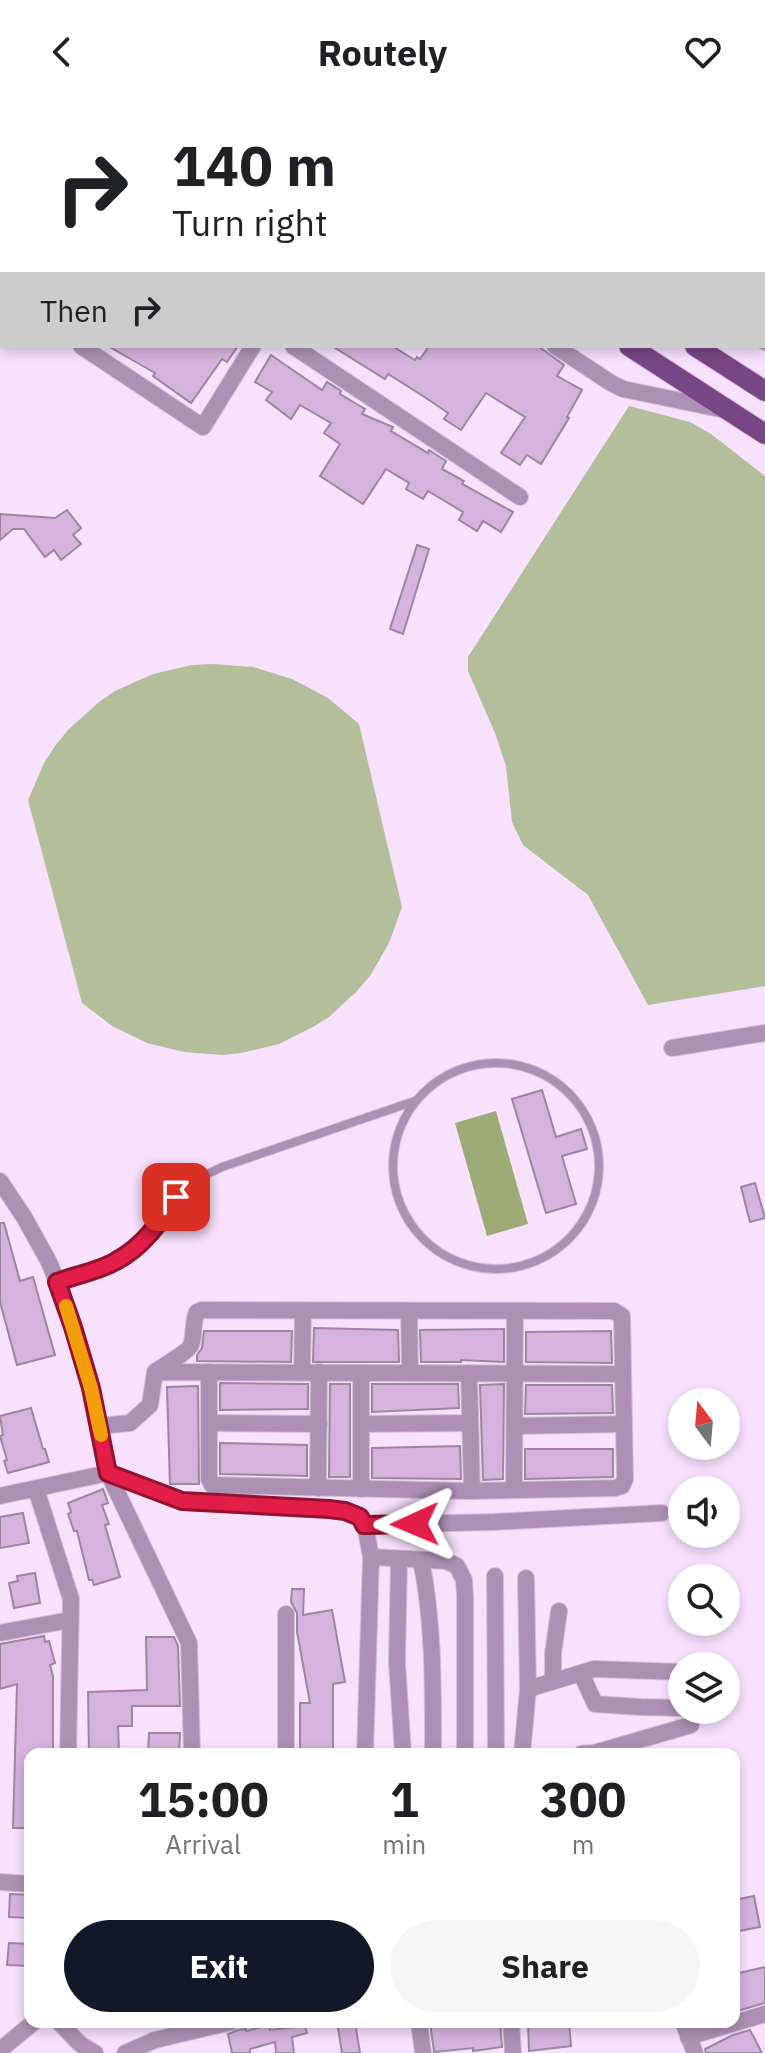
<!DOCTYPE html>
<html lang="en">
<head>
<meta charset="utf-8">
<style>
  :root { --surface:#fff; --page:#f6f6f6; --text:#202124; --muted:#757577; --accent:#111827 }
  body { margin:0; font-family:"IBM Plex Sans",sans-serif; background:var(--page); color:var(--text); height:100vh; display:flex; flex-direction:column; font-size:30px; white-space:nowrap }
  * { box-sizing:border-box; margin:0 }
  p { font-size:26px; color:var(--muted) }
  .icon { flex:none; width:44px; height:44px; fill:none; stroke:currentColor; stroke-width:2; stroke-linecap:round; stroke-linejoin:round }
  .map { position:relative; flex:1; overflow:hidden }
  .side { position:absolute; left:24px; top:1644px; width:716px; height:280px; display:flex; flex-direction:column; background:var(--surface); border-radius:16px; box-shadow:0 4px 12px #0003 }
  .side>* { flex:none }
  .hud { position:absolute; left:0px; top:0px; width:766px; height:244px; box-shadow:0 4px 12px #0003; background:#fff; color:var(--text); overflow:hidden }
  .needle { width:52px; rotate:344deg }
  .tools { position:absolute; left:668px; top:1284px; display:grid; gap:16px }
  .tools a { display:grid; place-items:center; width:72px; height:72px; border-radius:50%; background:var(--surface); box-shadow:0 4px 12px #0003; font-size:40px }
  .pin { position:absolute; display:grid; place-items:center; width:68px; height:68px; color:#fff; margin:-34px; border-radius:16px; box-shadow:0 4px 12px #0006 }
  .me { position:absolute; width:88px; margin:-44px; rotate:269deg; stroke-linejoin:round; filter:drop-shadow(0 0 6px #0008) }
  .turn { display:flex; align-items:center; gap:28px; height:168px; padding:0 40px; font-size:36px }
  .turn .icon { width:104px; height:104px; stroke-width:2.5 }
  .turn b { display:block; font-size:56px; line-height:68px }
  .then { display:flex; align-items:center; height:76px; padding:0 40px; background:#0003; gap:16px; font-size:30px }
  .eta { display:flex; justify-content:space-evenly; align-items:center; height:136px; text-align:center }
  .eta b { font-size:48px; font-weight:700; line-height:56px }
  .primary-button { display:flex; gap:16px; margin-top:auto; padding:16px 40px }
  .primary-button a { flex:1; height:92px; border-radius:48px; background:var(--accent); color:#fff; font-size:32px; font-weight:700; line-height:92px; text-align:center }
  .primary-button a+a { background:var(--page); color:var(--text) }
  header { display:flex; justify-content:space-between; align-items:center; height:104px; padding:0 40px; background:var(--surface); font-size:36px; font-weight:700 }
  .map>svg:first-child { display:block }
  .green { fill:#b3be9a }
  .water { fill:#9dab77 }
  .building { fill:#d6b2df; stroke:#9b87a0; stroke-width:2 }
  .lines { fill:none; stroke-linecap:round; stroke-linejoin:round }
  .lane-casing { stroke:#d3bfd8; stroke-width:10 }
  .street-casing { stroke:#d3bfd8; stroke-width:18 }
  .primary-casing { stroke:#d3bfd8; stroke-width:22 }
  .lane { stroke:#ad91b5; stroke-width:8 }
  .street { stroke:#ad91b5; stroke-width:16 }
  .primary { stroke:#784685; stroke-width:20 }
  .route-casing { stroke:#92132f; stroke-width:20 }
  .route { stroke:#e11d48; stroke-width:14 }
  .slow { stroke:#f59e0b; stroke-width:14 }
</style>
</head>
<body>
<header><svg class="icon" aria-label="back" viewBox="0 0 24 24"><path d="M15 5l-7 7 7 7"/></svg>Routely<svg class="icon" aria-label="heart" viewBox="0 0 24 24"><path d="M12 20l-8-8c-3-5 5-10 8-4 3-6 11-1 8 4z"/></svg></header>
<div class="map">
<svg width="765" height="1949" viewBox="0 0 765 1949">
  <rect width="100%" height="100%" fill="#f7e1fd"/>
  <g class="green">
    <path d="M629 302 690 318 711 330 765 372V882L648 901 588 791 523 741 512 718 506 662 495 629 468 567V553Z"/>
    <path d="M213 560 253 563 292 575 328 594 359 620 402 803 389 839 370 872 357 887 329 913 313 923 279 940 241 949 222 951 184 948 147 939 112 922 82 899 28 696 44 659 55 642 68 626 99 598 115 587 153 570 192 561Z"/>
  </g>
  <path class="water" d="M496 1007 528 1120 487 1132 455 1019Z"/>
  <g class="building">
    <path d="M108 242H238L227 258 222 255 191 299 153 272 155 269Z"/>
    <path d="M332 242H392L415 256 417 253 420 255 429 242H538L564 261 557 272 582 286 567 313 569 314 541 360 527 351 520 361 501 349 525 313 486 289 461 326 444 315 448 309 426 294 388 270 385 275Z"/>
    <path d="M271 251 322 286 327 278 341 287 340 290 365 305 362 310 393 323 391 327 428 349 429 346 446 357 442 365 464 377 462 380 513 408 501 428 483 417 477 427 459 416 463 408 428 387 423 395 406 385 409 379 386 365 363 400 320 372 340 340 324 329 331 319 300 301 291 315 266 296 272 288 255 278Z"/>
    <path d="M67 406 81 424 73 431 81 440 61 456 54 446 45 453 24 425H13L0 436V410L55 414Z"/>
    <path d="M417 441 429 445 403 530 390 525Z"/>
    <path d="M542 986 556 1033 581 1025 587 1045 562 1052 576 1100 546 1109 512 995Z"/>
    <path d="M755 1079 765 1114 750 1118 741 1083Z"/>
    <path d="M0 1119H4L20 1177 33 1173 55 1251 17 1261 0 1198Z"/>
    <path d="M314 1224 398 1226 399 1258H313Z"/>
    <path d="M504 1225V1258L461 1256V1258H421L420 1226Z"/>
    <path d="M204 1227H292L291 1258 197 1257V1251L202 1244Z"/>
    <path d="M611 1227 612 1259 526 1258V1228Z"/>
    <path d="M220 1279 308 1280V1305L220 1306Z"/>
    <path d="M330 1280H350V1373H329Z"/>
    <path d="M372 1280H458L459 1304 372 1308Z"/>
    <path d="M504 1280 503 1375 483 1376 480 1281Z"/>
    <path d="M526 1281H612L613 1309 525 1310Z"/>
    <path d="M198 1282 199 1380H170L167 1283Z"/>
    <path d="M31 1304 43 1345H45L49 1358 8 1369 4 1357 7 1356 0 1332 3 1331 0 1312Z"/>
    <path d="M220 1339 307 1341V1372L220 1370Z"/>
    <path d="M460 1342 461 1375 372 1374V1344Z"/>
    <path d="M525 1345H613V1373L525 1375Z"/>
    <path d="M103 1385 108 1399 102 1401 109 1420 105 1421 120 1473 94 1481 92 1476H89L77 1427H74L68 1410 71 1408 68 1399Z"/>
    <path d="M23 1409 29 1439 0 1444V1413Z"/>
    <path d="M35 1469 40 1499 14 1504 9 1479 18 1477 17 1472Z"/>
    <path d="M292 1485H304L303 1511 332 1506 345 1578 333 1580V1650H300V1599H310L297 1528V1509L291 1498Z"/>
    <path d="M44 1532 45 1538 49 1537 55 1559 50 1561 53 1572V1650H30V1724H13L17 1580 0 1585V1540Z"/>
    <path d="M146 1533H174L178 1542 180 1602H132V1622H118L119 1648H115V1650H89L88 1588 147 1586Z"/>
    <path d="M149 1629H180L179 1650H148Z"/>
    <path d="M10 1790 30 1791V1814L9 1813Z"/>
    <path d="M754 1792 760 1823 739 1827 734 1796Z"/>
    <path d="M9 1839 30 1840V1862L7 1861Z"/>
    <path d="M765 1863V1899L734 1908V1870Z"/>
    <path d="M337 1918H355L360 1949H342Z"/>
    <path d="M430 1918H467L468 1923 500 1918 502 1943 473 1947V1944L434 1948Z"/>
    <path d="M528 1918H569L571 1942 529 1947Z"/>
    <path d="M269 1921 270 1926 305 1922 307 1929 292 1933 294 1949H276L275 1938 250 1945V1949H232L228 1930 238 1926 246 1925V1927Z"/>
    <path d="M750 1926 762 1949H706L705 1945 733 1931Z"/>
  </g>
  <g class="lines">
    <g class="lane-casing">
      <g id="lane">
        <circle cx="496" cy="1062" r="103"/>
        <path d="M58 1178C82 1170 112 1164 133 1147 151 1133 161 1111 176 1094 188 1079 205 1071 222 1063L415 997"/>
      </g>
    </g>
    <g class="street-casing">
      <g id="street">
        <path d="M187 0 190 2"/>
        <path d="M0 47 2 49"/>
        <path d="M0 189 2 190"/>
        <path d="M764 237 765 238"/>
        <path d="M81 242 203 323 253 242"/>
        <path d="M293 242 520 393"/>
        <path d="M555 242 611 279 623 285 725 306"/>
        <path d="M672 944 765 929"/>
        <path d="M0 1077 24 1113 49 1158 57 1178 73 1223 91 1284 108 1369 189 1539 192 1650"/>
        <path d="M409 1207 410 1269"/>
        <path d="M155 1268C163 1262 189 1247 191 1241 195 1230 192 1219 197 1208L202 1206 614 1207 622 1212 625 1375 622 1382 615 1384 468 1387 212 1381 209 1375V1268"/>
        <path d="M302 1268 303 1207"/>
        <path d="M361 1269V1385"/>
        <path d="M469 1269 472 1387"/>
        <path d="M209 1319 319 1320"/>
        <path d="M361 1320 470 1319"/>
        <path d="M99 1322 130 1319 150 1301 155 1268 623 1270"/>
        <path d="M515 1322 624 1320"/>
        <path d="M318 1384 319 1268"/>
        <path d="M36 1385 71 1495 68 1650"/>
        <path d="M514 1386 515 1207"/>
        <path d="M0 1392 108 1369 182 1397 329 1405 345 1407 360 1413 366 1427 371 1453 365 1650"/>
        <path d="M364 1421 493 1418 662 1409"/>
        <path d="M371 1453 446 1457 457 1462 464 1476 465 1492V1650"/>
        <path d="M399 1455 397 1558 403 1650"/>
        <path d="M421 1456C434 1520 433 1584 433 1650"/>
        <path d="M495 1472 496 1650"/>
        <path d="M0 1529 70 1516"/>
        <path d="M581 1569 595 1600 641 1603 682 1604"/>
        <path d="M553 1577V1550L559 1507"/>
        <path d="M528 1585 594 1565 682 1568"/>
        <path d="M286 1650V1510"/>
        <path d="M522 1650 528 1585 526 1474"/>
        <path d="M581 1650 594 1649 691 1621"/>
        <path d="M0 1778 30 1780"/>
        <path d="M59 1918 80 1940 95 1949"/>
        <path d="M419 1918 423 1949"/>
        <path d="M511 1918 513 1949"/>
        <path d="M683 1918 695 1949"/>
        <path d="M688 1933 765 1910"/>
        <path d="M0 1946 34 1918"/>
        <path d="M125 1949 155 1936 231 1918"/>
      </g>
    </g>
    <g class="primary-casing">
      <g id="primary">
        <path d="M257 0 260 2"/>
        <path d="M322 0 325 2"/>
        <path d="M629 242 765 330"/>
        <path d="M695 242 765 287"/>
      </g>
    </g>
    <use href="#lane" class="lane"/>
    <use href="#street" class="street"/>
    <use href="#primary" class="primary"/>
  </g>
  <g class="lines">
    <g class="route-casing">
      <path id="route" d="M176 1093C160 1118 143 1143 116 1157 99 1167 76 1171 57 1178L73 1223 91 1284 108 1369 182 1397 329 1405 345 1407 360 1413 364 1421 415 1420"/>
    </g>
    <use href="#route" class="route"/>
    <path class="slow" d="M66 1202 91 1284 101 1331"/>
  </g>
</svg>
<div class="tools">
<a><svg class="needle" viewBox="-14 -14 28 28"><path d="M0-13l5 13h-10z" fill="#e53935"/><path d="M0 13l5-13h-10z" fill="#757577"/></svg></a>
<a><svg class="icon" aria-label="sound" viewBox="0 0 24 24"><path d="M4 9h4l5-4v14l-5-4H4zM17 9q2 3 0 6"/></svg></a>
<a><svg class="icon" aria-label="search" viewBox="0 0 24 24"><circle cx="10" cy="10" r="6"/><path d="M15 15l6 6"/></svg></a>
<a><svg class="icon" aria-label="layers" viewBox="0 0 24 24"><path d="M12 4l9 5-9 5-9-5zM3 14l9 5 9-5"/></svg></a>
</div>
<div class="pin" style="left:176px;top:1093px;background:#d93025"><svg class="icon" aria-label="arrive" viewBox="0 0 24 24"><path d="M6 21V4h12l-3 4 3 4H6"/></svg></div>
<svg class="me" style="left:415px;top:1420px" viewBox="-20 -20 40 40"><path d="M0-17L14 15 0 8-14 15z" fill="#e11d48" stroke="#fff" stroke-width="4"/></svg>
<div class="hud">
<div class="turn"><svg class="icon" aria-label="right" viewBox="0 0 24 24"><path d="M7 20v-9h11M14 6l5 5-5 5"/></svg><div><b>140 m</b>Turn right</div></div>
<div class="then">Then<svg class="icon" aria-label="right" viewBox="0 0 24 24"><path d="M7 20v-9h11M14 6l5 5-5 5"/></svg></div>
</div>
<section class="side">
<div class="eta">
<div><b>15:00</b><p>Arrival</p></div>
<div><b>1</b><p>min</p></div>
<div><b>300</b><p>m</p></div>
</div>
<div class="primary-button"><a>Exit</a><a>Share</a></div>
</section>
</div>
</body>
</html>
